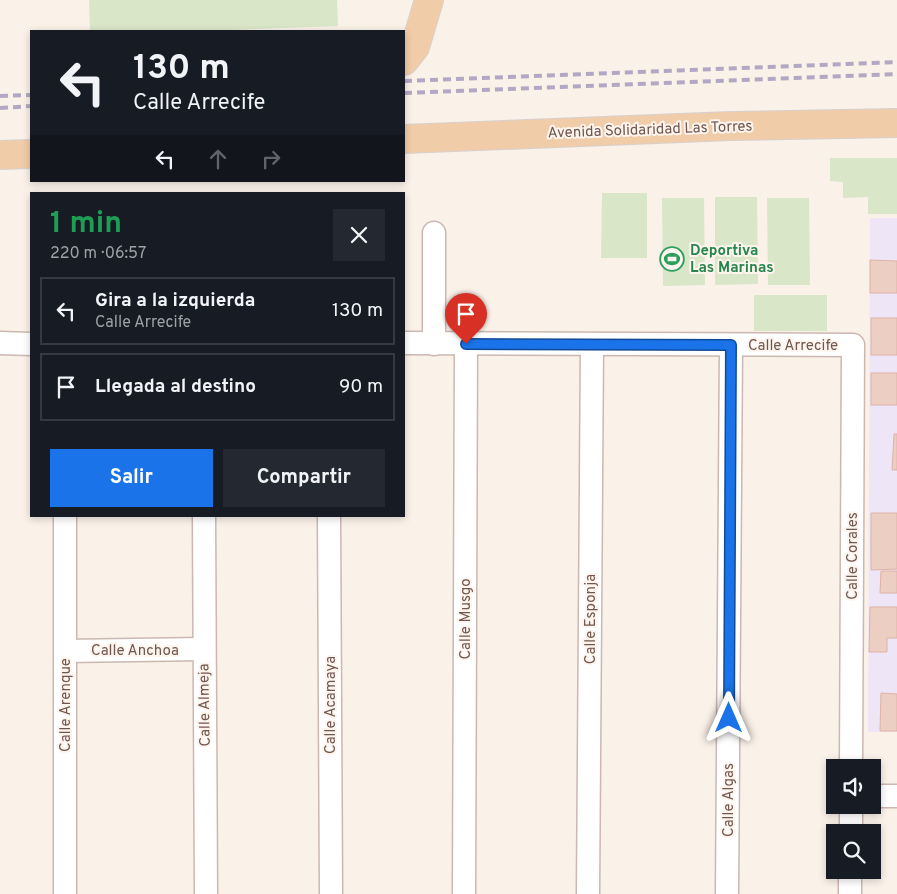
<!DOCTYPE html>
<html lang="es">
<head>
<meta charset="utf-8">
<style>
  :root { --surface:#171b24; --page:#242831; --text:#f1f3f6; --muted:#9ea1a6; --line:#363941; --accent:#1a73e8 }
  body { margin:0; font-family:Overpass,sans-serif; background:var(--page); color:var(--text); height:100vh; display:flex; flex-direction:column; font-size:19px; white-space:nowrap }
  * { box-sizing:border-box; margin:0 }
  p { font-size:16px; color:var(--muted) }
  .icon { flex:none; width:28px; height:28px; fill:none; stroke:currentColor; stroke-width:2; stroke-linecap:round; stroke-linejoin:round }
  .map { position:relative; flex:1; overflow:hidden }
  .details { position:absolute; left:30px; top:192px; width:375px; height:325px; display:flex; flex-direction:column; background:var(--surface); border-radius:0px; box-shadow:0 2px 8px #0003 }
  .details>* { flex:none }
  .top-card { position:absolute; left:30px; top:30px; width:375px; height:152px; border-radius:0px; box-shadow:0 2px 8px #0003; background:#171b24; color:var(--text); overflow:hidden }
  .buttons { position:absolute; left:826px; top:759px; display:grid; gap:10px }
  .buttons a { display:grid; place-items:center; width:55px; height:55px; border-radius:0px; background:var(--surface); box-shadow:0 2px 8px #0003; font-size:25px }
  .pin { position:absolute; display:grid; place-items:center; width:42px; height:42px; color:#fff; margin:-51px -21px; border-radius:50% 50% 50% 0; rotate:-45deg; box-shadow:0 0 5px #0007 }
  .pin .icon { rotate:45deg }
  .me { position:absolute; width:55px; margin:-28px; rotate:0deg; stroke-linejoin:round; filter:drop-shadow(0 0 4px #0008) }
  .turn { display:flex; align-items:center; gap:18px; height:105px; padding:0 20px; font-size:22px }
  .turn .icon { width:65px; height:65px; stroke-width:2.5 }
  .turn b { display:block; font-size:35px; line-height:42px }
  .lanes { display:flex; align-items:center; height:48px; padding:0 20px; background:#0003; justify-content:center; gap:25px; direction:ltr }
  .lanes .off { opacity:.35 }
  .round { display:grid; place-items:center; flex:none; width:52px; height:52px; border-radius:0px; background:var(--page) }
  .summary { display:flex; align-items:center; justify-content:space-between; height:85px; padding:0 20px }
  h1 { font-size:30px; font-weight:700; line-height:38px; color:#1e9e55 }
  .primary-button { display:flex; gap:10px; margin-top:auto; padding:10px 20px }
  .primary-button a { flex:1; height:58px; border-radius:0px; background:var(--accent); color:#fff; font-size:20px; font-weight:700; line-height:58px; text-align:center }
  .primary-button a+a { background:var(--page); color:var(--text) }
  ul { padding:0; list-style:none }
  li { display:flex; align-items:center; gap:15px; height:68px; margin:0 10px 8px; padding:0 10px; border:2px solid var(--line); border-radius:0px }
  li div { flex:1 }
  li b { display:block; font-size:19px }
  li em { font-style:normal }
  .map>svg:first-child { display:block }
  .education { fill:#eee5f6 }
  .green { fill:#d9e6c8 }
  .building { fill:#eccec3; stroke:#ddb3a6 }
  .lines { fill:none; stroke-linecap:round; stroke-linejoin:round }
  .minor-casing { stroke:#cbb8b0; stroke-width:25 }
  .major-casing { stroke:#d7d0ce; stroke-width:30 }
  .minor { stroke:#fff; stroke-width:22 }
  .major { stroke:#f1cca9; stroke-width:28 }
  .rail { stroke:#b2a8c3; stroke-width:4; stroke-dasharray:8 5; stroke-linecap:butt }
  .route-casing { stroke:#114b97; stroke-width:12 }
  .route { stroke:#1a73e8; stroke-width:9 }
  .labels { text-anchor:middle; stroke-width:4; stroke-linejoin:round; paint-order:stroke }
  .street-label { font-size:15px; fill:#71574f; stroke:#fdf5ee }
  .leisure-label { font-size:15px; font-weight:bold; fill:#27864d; stroke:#fdf5ee; text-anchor:start }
</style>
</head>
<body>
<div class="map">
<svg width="897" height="894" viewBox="0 0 897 894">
  <rect width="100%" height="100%" fill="#faf1e9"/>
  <path class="education" d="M870 218H897V732H868Z"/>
  <g class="green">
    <path d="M89 0H337L338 26 203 31H90Z"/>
    <path d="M830 158H897V214H868V197L843 198V182L830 181Z"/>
    <path d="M602 193H647V258H601Z"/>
    <path d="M715 197H757L758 284 715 285Z"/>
    <path d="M662 198H704L705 285 663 286Z"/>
    <path d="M767 198H809L810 285H768Z"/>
    <rect x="754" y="295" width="73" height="36"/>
  </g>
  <g class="building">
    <path d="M870 260 897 261V293H870Z"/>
    <rect x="871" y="318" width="26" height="37"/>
    <rect x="871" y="373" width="26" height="32"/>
    <path d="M894 434H897V470H892Z"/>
    <path d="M871 513H897V569L871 570Z"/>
    <path d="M881 571H897V593H880Z"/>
    <path d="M870 607H897V638H887V652H869Z"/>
    <path d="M881 693 897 694V731H880Z"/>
  </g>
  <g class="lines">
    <g class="minor-casing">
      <g id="minor">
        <path d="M0 343 31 344"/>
        <path d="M404 343 853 345 851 768"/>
        <path d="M434 344V233"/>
        <path d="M204 516 206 894"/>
        <path d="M329 516 331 894"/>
        <path d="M66 651 203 649"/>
        <path d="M872 796H897"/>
        <path d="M851 832V805"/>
        <path d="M65 894V516"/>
        <path d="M464 894 466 345"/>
        <path d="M588 894 592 345"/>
        <path d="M727 894 731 345"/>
        <path d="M850 894V870"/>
      </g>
    </g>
    <g class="major-casing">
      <g id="major">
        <path d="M404 61 415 47 429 0"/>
        <path d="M404 139 731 126 897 123"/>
        <path d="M0 155 31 154"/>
      </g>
    </g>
    <use href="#minor" class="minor"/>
    <use href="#major" class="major"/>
    <g class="rail">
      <path d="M404 81 897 62"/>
      <path d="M404 93 897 74"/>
      <path d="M0 96 31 95"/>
      <path d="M0 108 31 106"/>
    </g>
  </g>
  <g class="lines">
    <g class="route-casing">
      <path id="route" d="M466 344 731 345 729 718"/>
    </g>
    <use href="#route" class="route"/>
  </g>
  <defs>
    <g id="stadium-ring" transform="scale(1.25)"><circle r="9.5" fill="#fdf5ee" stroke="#2e9e5b" stroke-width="1.5"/><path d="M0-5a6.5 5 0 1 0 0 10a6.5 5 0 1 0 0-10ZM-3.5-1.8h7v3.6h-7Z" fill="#2e9e5b"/></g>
  </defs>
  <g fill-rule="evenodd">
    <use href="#stadium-ring" x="672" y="259"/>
  </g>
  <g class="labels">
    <g class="street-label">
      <text transform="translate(650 129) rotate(-2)" y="5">Avenida Solidaridad Las Torres</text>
      <text x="793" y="350">Calle Arrecife</text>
      <text transform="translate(852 556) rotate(-90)" y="5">Calle Corales</text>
      <text transform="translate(465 619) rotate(-90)" y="5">Calle Musgo</text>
      <text transform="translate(590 619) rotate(-90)" y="5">Calle Esponja</text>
      <text x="135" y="655">Calle Anchoa</text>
      <text transform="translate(65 705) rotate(-90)" y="5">Calle Arenque</text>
      <text transform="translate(204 705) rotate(-91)" y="5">Calle Almeja</text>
      <text transform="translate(330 705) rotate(-90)" y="5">Calle Acamaya</text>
      <text transform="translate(728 800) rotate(-90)" y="5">Calle Algas</text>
    </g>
    <g class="leisure-label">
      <text x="690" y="255">Deportiva<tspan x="690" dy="17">Las Marinas</tspan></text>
    </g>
  </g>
</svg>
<div class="buttons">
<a><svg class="icon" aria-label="sound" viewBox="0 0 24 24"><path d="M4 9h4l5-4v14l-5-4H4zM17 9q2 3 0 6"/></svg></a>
<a><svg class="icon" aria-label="search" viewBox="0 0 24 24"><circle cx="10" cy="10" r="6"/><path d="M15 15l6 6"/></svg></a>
</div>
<div class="pin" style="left:466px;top:344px;background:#d93025"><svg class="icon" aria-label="arrive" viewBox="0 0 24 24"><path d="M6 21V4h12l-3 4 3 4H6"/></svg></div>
<svg class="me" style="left:729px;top:718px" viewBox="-20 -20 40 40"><path d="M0-17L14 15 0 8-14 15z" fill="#1a73e8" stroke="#fff" stroke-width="4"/></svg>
<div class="top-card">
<div class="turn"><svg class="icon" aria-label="left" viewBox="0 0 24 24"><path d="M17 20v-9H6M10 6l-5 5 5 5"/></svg><div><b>130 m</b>Calle Arrecife</div></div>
<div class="lanes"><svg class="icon" aria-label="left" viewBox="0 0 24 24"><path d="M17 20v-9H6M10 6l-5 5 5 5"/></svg><svg class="icon off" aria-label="ahead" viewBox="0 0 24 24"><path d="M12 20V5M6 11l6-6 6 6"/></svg><svg class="icon off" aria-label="right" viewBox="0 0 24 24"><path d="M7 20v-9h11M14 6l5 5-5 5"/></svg></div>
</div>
<section class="details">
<div class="summary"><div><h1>1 min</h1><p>220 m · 06:57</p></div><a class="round"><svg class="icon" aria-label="close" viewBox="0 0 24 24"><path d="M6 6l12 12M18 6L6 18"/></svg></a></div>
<ul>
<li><svg class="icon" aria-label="left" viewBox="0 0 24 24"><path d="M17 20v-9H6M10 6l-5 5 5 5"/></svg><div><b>Gira a la izquierda</b><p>Calle Arrecife</p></div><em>130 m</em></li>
<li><svg class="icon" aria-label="arrive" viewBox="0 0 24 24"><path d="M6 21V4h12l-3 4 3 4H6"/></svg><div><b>Llegada al destino</b></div><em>90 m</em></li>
</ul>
<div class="primary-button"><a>Salir</a><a>Compartir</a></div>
</section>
</div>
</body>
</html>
